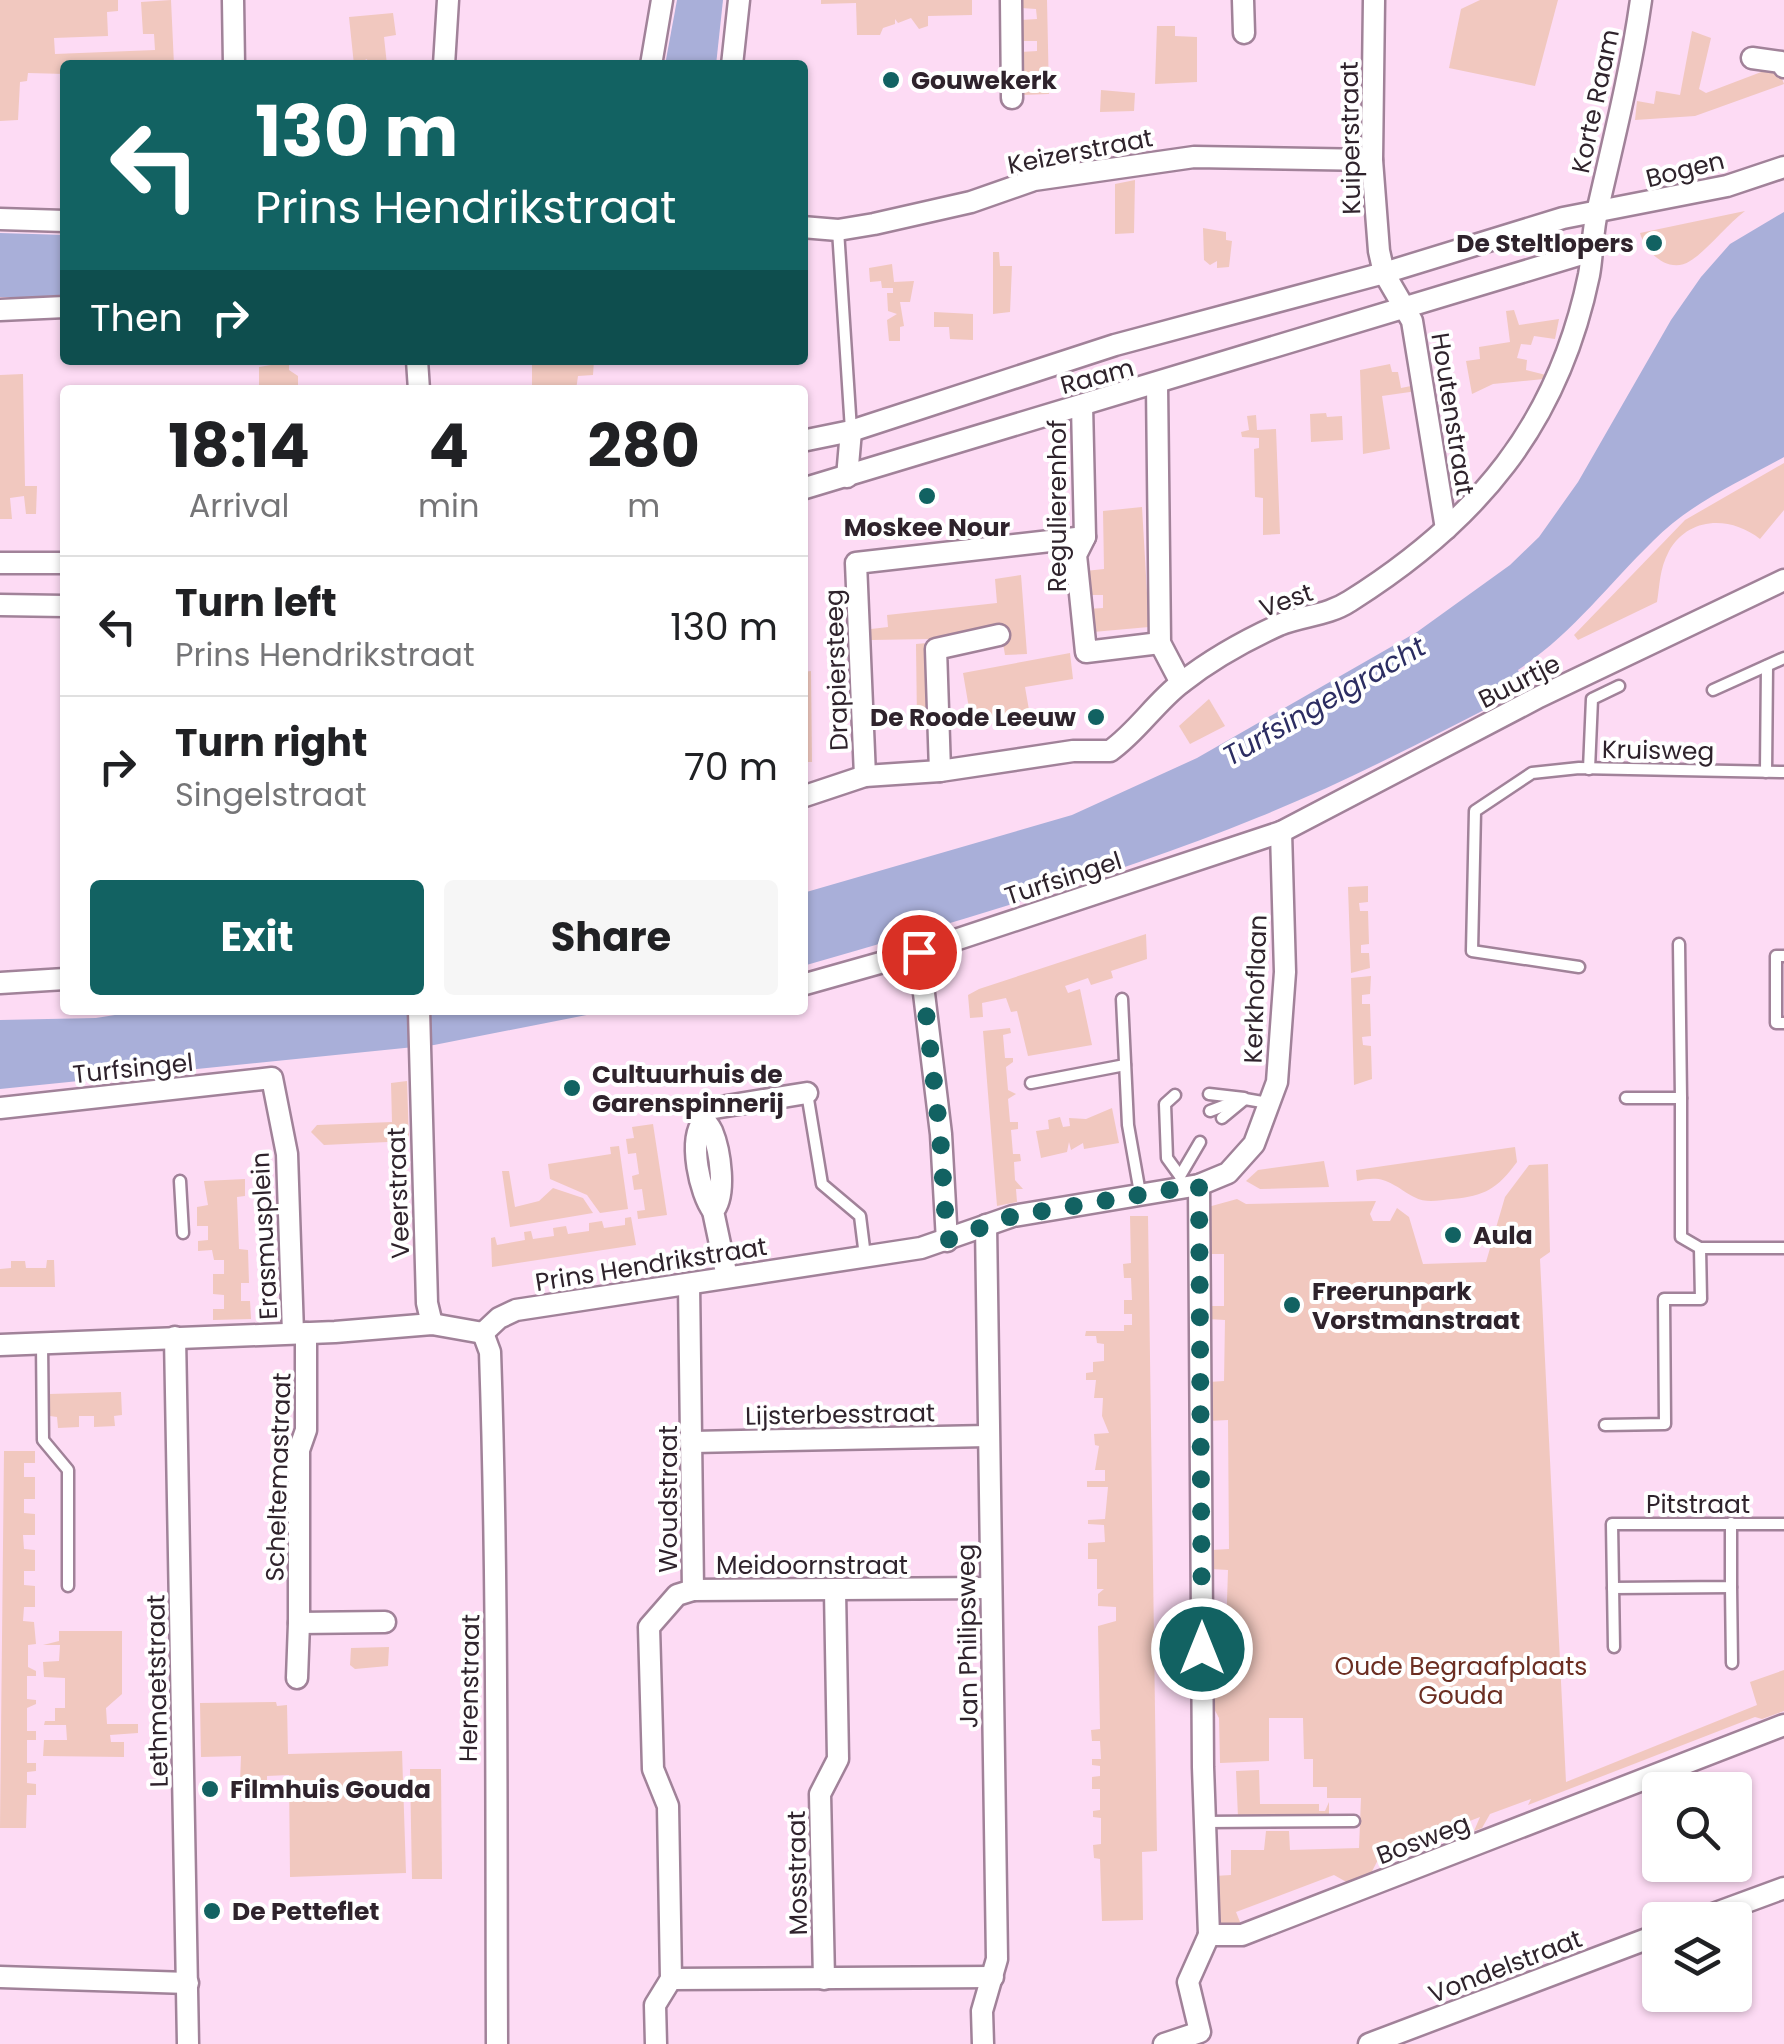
<!DOCTYPE html>
<html lang="en">
<head>
<meta charset="utf-8">
<style>
  :root { --surface:#fff; --page:#f6f6f6; --text:#202124; --muted:#757577; --line:#e0e0e0; --accent:#126262 }
  body { margin:0; font-family:Poppins,sans-serif; background:var(--page); color:var(--text); height:100vh; display:flex; flex-direction:column; font-size:38px; white-space:nowrap }
  * { box-sizing:border-box; margin:0 }
  p { font-size:32px; color:var(--muted) }
  .icon { flex:none; width:55px; height:55px; fill:none; stroke:currentColor; stroke-width:2; stroke-linecap:round; stroke-linejoin:round }
  .map { position:relative; flex:1; overflow:hidden }
  .side { position:absolute; left:60px; top:385px; width:748px; height:630px; display:flex; flex-direction:column; background:var(--surface); border-radius:10px; box-shadow:0 2px 8px #0004 }
  .side>* { flex:none }
  .guide { position:absolute; left:60px; top:60px; width:748px; height:305px; border-radius:10px; box-shadow:0 2px 8px #0004; background:#126262; color:#fff; overflow:hidden }
  .controls { position:absolute; left:1642px; top:1772px; display:grid; gap:20px }
  .controls a { display:grid; place-items:center; width:110px; height:110px; border-radius:10px; background:var(--surface); box-shadow:0 2px 8px #0004; font-size:50px }
  .pin { position:absolute; display:grid; place-items:center; width:85px; height:85px; color:#fff; margin:-42px; border:5px solid #fff; border-radius:50%; box-shadow:0 2px 10px #0007 }
  .me { position:absolute; width:110px; margin:-55px; rotate:0deg; stroke-linejoin:round; filter:drop-shadow(0 0 8px #0008) }
  .turn { display:flex; align-items:center; gap:35px; height:210px; padding:0 30px; font-size:45px }
  .turn .icon { width:130px; height:130px; stroke-width:2.5 }
  .turn b { display:block; font-size:70px; line-height:85px }
  .then { display:flex; align-items:center; height:95px; padding:0 30px; background:#0003; gap:20px; font-size:38px }
  .eta { display:flex; justify-content:space-evenly; align-items:center; height:170px; text-align:center }
  .eta b { font-size:60px; font-weight:700; line-height:70px }
  .cta { display:flex; gap:20px; margin-top:auto; padding:20px 30px }
  .cta a { flex:1; height:115px; border-radius:10px; background:var(--accent); color:#fff; font-size:40px; font-weight:700; line-height:115px; text-align:center }
  .cta a+a { background:var(--page); color:var(--text) }
  ul { padding:0; list-style:none }
  li { display:flex; align-items:center; gap:30px; height:140px; padding:0 30px; border-top:2px solid var(--line) }
  li div { flex:1 }
  li b { display:block; font-size:38px }
  li em { font-style:normal }
  .map>svg:first-child { display:block }
  .green { fill:#f1c8bf }
  .water { fill:#a9afd9 }
  .lines { fill:none; stroke-linecap:round; stroke-linejoin:round }
  .lane-casing { stroke:#a18299; stroke-width:15 }
  .street-casing { stroke:#a18299; stroke-width:25 }
  .lane { stroke:#fff; stroke-width:10 }
  .street { stroke:#fff; stroke-width:20 }
  .route { stroke:#126262; stroke-width:18; stroke-dasharray:0 32.4 }
  .poi-dot { fill:#126262; stroke:#fff; stroke-width:4 }
  .labels { text-anchor:middle; stroke-width:8; stroke-linejoin:round; paint-order:stroke }
  .poi-label { font-size:25px; font-weight:bold; fill:#2f232c; stroke:#fff; text-anchor:start }
  .street-label { font-size:25px; fill:#2f232c; stroke:#fff }
  .park-label { font-size:25px; fill:#6c2e22; stroke:#fff }
  .water-label { font-size:28px; font-style:italic; fill:#2c2d62; stroke:#fff }
</style>
</head>
<body>
<div class="map">
<svg width="1784" height="2044" viewBox="0 0 1784 2044">
  <rect width="100%" height="100%" fill="#fddbf4"/>
  <g class="green">
    <path d="M0 0H118V11L107 12 108 36 54 38 55 54 155 50 154 34H143L141 2 171 0 174 65H65V74L28 73 27 81 20 82 18 120 0 121Z"/>
    <path d="M821 0H972V15L928 16V26L919 29 911 18 898 23 895 19V24L883 28 880 35H857L856 3 821 4Z"/>
    <path d="M1020 0H1047L1049 94 1022 95 1021 52 1037 51V41H1021V20L1037 19 1036 9 1021 8Z"/>
    <path d="M1480 0H1558L1535 86 1449 68 1461 9Z"/>
    <path d="M393 13 396 35 384 37 387 65H368L367 59 354 65 349 17Z"/>
    <path d="M1157 26H1175V36L1197 37V82L1155 84Z"/>
    <path d="M1692 31 1711 38 1699 89 1706 93 1777 66 1784 84 1695 116 1635 120 1637 101 1654 104 1656 91 1680 95Z"/>
    <path d="M1101 90 1135 93 1134 111 1100 112Z"/>
    <path d="M1135 180 1134 233 1115 234V184Z"/>
    <path d="M1745 211C1726 225 1707 251 1690 261 1669 275 1645 252 1640 233Z"/>
    <path d="M1203 228 1226 232V240L1232 241 1229 267 1217 268V261L1210 265 1204 260Z"/>
    <path d="M993 252H999L1000 266H1012L1010 312 993 314Z"/>
    <path d="M892 264 894 282 914 281 910 302H900L904 326 900 327V341H889L887 320 897 314 888 311 887 293H893V288H882L881 281 870 282 869 268Z"/>
    <path d="M1514 310 1519 325 1559 319 1555 339 1534 336 1531 345 1521 344 1517 358 1527 360 1526 370 1546 375 1544 379 1493 384 1472 394 1466 361 1480 359 1479 347 1510 342 1506 311Z"/>
    <path d="M934 312 973 314V340L950 339 949 327H934Z"/>
    <path d="M532 360H594L593 375 578 376 576 390H510L532 385Z"/>
    <path d="M289 362V370L298 376V390H259V367Z"/>
    <path d="M1390 364 1392 372H1398L1401 388 1416 385 1417 391 1382 396 1390 449 1363 454 1360 370Z"/>
    <path d="M23 374 25 486H37L36 514H26L24 496 10 498 12 519H0V375Z"/>
    <path d="M1326 413 1327 417 1342 416 1343 440 1311 442 1310 414Z"/>
    <path d="M1256 415 1257 430 1276 429 1280 534 1263 535V498L1255 497 1254 449 1259 448V438L1242 437 1241 432 1249 430 1247 416Z"/>
    <path d="M1784 463V510L1760 539C1731 516 1689 516 1669 551 1659 570 1660 585 1657 602L1578 640 1574 635 1685 520Z"/>
    <path d="M1142 507 1149 627 1093 632 1087 609 1103 608V595H1091V604L1085 571 1104 569 1103 511Z"/>
    <path d="M1021 575 1027 654 1005 655 1000 626 929 639 871 640V629L888 627 887 615 997 603 995 579Z"/>
    <path d="M927 643 929 723H917L916 644Z"/>
    <path d="M1070 653 1073 679 1025 687 1029 710 971 720 963 673Z"/>
    <path d="M811 671 812 762H803V672Z"/>
    <path d="M1209 699 1225 726 1190 744 1179 726Z"/>
    <path d="M1368 886V902L1359 903 1360 911H1368L1369 944 1361 945V953H1369L1370 968 1351 973 1348 887Z"/>
    <path d="M1146 934 1147 959 1111 971 1113 978 1091 985 1088 978 1065 986 1068 993 1080 989 1092 1045 1028 1056 1017 1011 1011 1012 1006 998 982 1003 983 1017 970 1018 968 995 979 989Z"/>
    <path d="M1371 976 1370 994 1362 995V1004H1370L1371 1036 1362 1037 1363 1045 1371 1046 1372 1079 1354 1085 1351 978Z"/>
    <path d="M1010 1028 1011 1033 1003 1035 1005 1058H1013V1062L1006 1067 1008 1090 1016 1094 1008 1099 1010 1122H1018V1129L1011 1130 1013 1154H1020L1021 1161 1014 1162 1015 1180 1023 1189H1016L1017 1202 997 1206 983 1031Z"/>
    <path d="M407 1081 409 1141 324 1145 311 1132 317 1125 392 1122 391 1083Z"/>
    <path d="M1112 1108 1119 1143 1084 1149 1083 1143 1071 1150 1069 1142 1067 1152 1041 1158 1036 1131 1049 1129 1048 1120 1060 1117 1063 1127 1070 1126 1069 1118 1086 1119Z"/>
    <path d="M653 1124 667 1215 638 1219 637 1211 645 1210 642 1189 634 1190 632 1176 639 1174 636 1153 628 1154 626 1139 634 1138 632 1127Z"/>
    <path d="M619 1146 628 1209 600 1213 587 1195 550 1179 548 1164 611 1154 610 1147Z"/>
    <path d="M1515 1147 1517 1162C1497 1189 1485 1196 1452 1199 1439 1200 1427 1204 1414 1197 1391 1184 1385 1174 1357 1181L1356 1170Z"/>
    <path d="M1324 1161 1329 1187 1260 1189 1246 1181 1258 1170Z"/>
    <path d="M1548 1164 1550 1252 1540 1259 1566 1782 1757 1705 1750 1682 1784 1670V1711L1762 1719 1755 1717 1528 1805 1531 1799 1490 1814 1482 1828 1474 1831 1480 1817 1380 1856 1369 1877 1350 1884 1334 1875 1236 1912 1242 1927 1223 1925 1217 1920 1214 1876 1231 1875V1850H1264L1266 1831H1289L1290 1850 1359 1848 1361 1798H1327V1787H1313V1759H1304L1303 1718H1269V1761L1220 1763 1219 1718 1212 1705 1211 1632H1226L1228 1570 1211 1569V1550L1229 1549 1228 1420 1209 1421V1382L1224 1381 1225 1320 1208 1319 1209 1306H1224V1254H1209L1208 1207 1237 1199 1246 1204 1376 1201 1370 1214 1373 1221H1390L1397 1208 1409 1217 1423 1264 1486 1262 1505 1197 1529 1165Z"/>
    <path d="M502 1171H509L515 1207 539 1201 553 1188 583 1198 593 1213 510 1227Z"/>
    <path d="M245 1179V1196L237 1197 239 1249 248 1250 249 1283H241V1301H250L251 1319 213 1320V1309H224V1295L213 1294V1274H224V1260H214L212 1250 198 1251V1241L208 1240V1226H197V1207L208 1205 204 1181Z"/>
    <path d="M1130 1216H1148L1157 1851 1142 1852 1143 1920 1102 1921 1100 1859 1094 1858 1093 1845 1101 1844V1818L1093 1817V1811L1100 1810V1789H1092V1777L1100 1776V1766L1092 1765V1759H1101L1100 1741H1092L1091 1730 1100 1729 1098 1626 1116 1621V1607L1098 1606V1594L1104 1589H1097V1559H1088V1543L1105 1542 1104 1525 1088 1524V1520L1105 1519 1108 1487H1087V1481H1105V1470H1095L1099 1446 1095 1445 1094 1434 1109 1433 1102 1416 1103 1398H1094L1096 1380H1086V1373L1093 1372V1362L1104 1361V1344L1097 1343 1096 1336H1085L1086 1331H1124V1325H1132V1314H1124V1300H1132L1131 1278H1124L1123 1264 1131 1263Z"/>
    <path d="M631 1217 636 1245 492 1267 491 1238 495 1237 497 1245 525 1240 524 1232 531 1231 533 1239 554 1236 553 1228 566 1226 568 1234 589 1231V1223L602 1221 604 1228 625 1225V1218Z"/>
    <path d="M47 1260H54L55 1287H0V1269L11 1268V1261H25L26 1268H46Z"/>
    <path d="M121 1392 122 1415 114 1416 115 1426 94 1427V1416H79V1427L58 1428 57 1417 50 1416 49 1394Z"/>
    <path d="M4 1451H35V1463H24V1477H35V1499H24V1513L35 1514V1535H23L24 1549 35 1550V1571H24V1585L35 1586V1607H24L23 1621 34 1622 36 1644 28 1645V1667L36 1671V1676H27V1699L36 1700V1704L27 1708V1731H36V1740H27V1763H36V1771L27 1772V1783L36 1784V1795H27L26 1828H0Z"/>
    <path d="M59 1631H122V1694L106 1708 107 1724H138V1733L110 1735 111 1742H124V1757L43 1756 44 1740H67L66 1725H44L45 1721H55V1708H65V1678L44 1677 43 1662 59 1661 60 1645H43L59 1641Z"/>
    <path d="M389 1647 388 1666 355 1669 350 1665 351 1648Z"/>
    <path d="M276 1702 277 1706 287 1705 288 1754 402 1751 406 1873 290 1877 289 1775 267 1776V1783H240L241 1756 201 1757 200 1703Z"/>
    <path d="M410 1769H441L442 1879H412Z"/>
    <path d="M1259 1770 1260 1804H1319V1811H1325L1329 1802V1814L1238 1817 1236 1771Z"/>
  </g>
  <g class="water">
    <path d="M677 0H723L716 65H665Z"/>
    <path d="M1784 212V457C1739 482 1689 504 1653 541 1607 586 1572 634 1518 670L1527 688C1439 733 1351 780 1259 817 1111 877 956 922 803 966V893L1072 815 1197 758 1417 632 1510 565 1539 537 1578 482 1671 320 1701 277 1730 244Z"/>
    <path d="M0 233 65 235V297H0Z"/>
    <path d="M146 1010H612L434 1045 0 1089V1020L96 1018Z"/>
  </g>
  <g class="lines">
    <g class="lane-casing">
      <g id="lane">
        <path d="M838 230 851 430"/>
        <path d="M1713 690 1784 658"/>
        <path d="M1589 769 1592 699 1619 686"/>
        <path d="M1766 772 1767 666"/>
        <path d="M1679 944 1681 1098"/>
        <path d="M1784 956H1776V1023H1784"/>
        <path d="M1579 967 1472 951 1475 811 1532 773 1579 768 1784 772"/>
        <path d="M1122 999 1128 1125 1140 1193"/>
        <path d="M1031 1083 1125 1065"/>
        <path d="M807 1093 822 1184 860 1216 865 1256"/>
        <path d="M1209 1094 1244 1098"/>
        <path d="M1175 1095 1165 1104 1167 1158 1180 1176"/>
        <path d="M1626 1098H1681V1237L1700 1248H1784"/>
        <path d="M1210 1111 1239 1100"/>
        <path d="M1222 1118 1245 1099 1268 1103"/>
        <path d="M1180 1176 1200 1142"/>
        <path d="M180 1181 183 1233"/>
        <path d="M42 1344 43 1440 68 1470V1586"/>
        <path d="M1605 1425 1665 1424 1664 1299H1701L1700 1248"/>
        <path d="M1731 1587 1732 1663"/>
        <path d="M1613 1588 1731 1587V1523"/>
        <path d="M1614 1647 1612 1524H1784"/>
        <path d="M1205 1822 1354 1821"/>
      </g>
    </g>
    <g class="street-casing">
      <g id="street">
        <path d="M233 0 234 65"/>
        <path d="M1011 0 1012 98"/>
        <path d="M1243 0 1244 33"/>
        <path d="M1374 0 1372 160 1379 251 1384 273 1412 321 1446 529"/>
        <path d="M1752 58 1781 62 1784 67"/>
        <path d="M444 65 448 0"/>
        <path d="M651 65 662 0"/>
        <path d="M732 65 739 0"/>
        <path d="M0 219 65 221"/>
        <path d="M802 227 838 230 874 224 971 202 1034 180 1194 157 1372 160"/>
        <path d="M0 310 65 307"/>
        <path d="M417 360 419 390"/>
        <path d="M1157 385 1160 643 1181 683"/>
        <path d="M1082 405 1085 537 1076 555 1086 652 1160 643"/>
        <path d="M802 441 851 431 1115 345 1384 273 1563 218 1727 186 1784 167"/>
        <path d="M847 477 851 431"/>
        <path d="M802 489 1592 251"/>
        <path d="M0 563H65"/>
        <path d="M0 605 65 606"/>
        <path d="M940 771 936 649 999 635"/>
        <path d="M865 776 856 563 1085 537"/>
        <path d="M802 797 865 776 940 771 1073 751H1110C1137 732 1155 703 1181 683 1209 661 1246 640 1279 625 1303 615 1327 616 1350 601 1477 521 1558 425 1589 275 1593 253 1592 230 1598 208 1614 138 1631 71 1641 0"/>
        <path d="M919 952 941 1134 947 1241"/>
        <path d="M0 983 65 979"/>
        <path d="M802 985 919 952 1281 832 1539 697 1784 580"/>
        <path d="M419 1010 427 1303 432 1324"/>
        <path d="M0 1108 272 1078 287 1154 293 1333"/>
        <path d="M703 1122C688 1140 700 1194 713 1211"/>
        <path d="M1199 1185 1203 1767 1209 1935"/>
        <path d="M727 1277 713 1211C727 1196 720 1150 712 1131 708 1122 703 1122 702 1110L807 1093"/>
        <path d="M306 1333V1430L299 1450V1623L385 1622"/>
        <path d="M483 1333 499 1318 516 1310 921 1248 1013 1216 1199 1185 1228 1173 1254 1144 1277 1082 1285 972 1281 832"/>
        <path d="M483 1333 490 1352C498 1583 496 1813 497 2044"/>
        <path d="M175 1337 188 2044"/>
        <path d="M0 1345 335 1332 432 1324 483 1333"/>
        <path d="M693 1442 988 1436"/>
        <path d="M693 1590 991 1588"/>
        <path d="M297 1678 299 1623"/>
        <path d="M1697 1920 1784 1888"/>
        <path d="M1209 1935H1242L1784 1725"/>
        <path d="M0 1977 188 1983"/>
        <path d="M671 1979 993 1977"/>
        <path d="M824 1979 820 1794 838 1759 835 1591"/>
        <path d="M656 2044 655 2005 671 1979 668 1806 653 1769 649 1627 677 1595 693 1590 689 1284"/>
        <path d="M983 2044 982 2011 997 1959 986 1225"/>
        <path d="M1164 2044 1200 2032 1188 1982 1209 1935"/>
        <path d="M1369 2044 1660 1934"/>
      </g>
    </g>
    <use href="#lane" class="lane"/>
    <use href="#street" class="street"/>
  </g>
  <g class="lines">
    <path class="route" d="M919 952 940 1134 947 1240 1013 1216 1199 1185 1202 1649"/>
  </g>
  <g class="poi-dot">
    <circle cx="891" cy="80" r="10"/>
    <circle cx="1654" cy="243" r="10"/>
    <circle cx="927" cy="496" r="10"/>
    <circle cx="1096" cy="717" r="10"/>
    <circle cx="572" cy="1088" r="10"/>
    <circle cx="1453" cy="1235" r="10"/>
    <circle cx="1292" cy="1305" r="10"/>
    <circle cx="210" cy="1789" r="10"/>
    <circle cx="212" cy="1911" r="10"/>
  </g>
  <g class="labels">
    <g class="poi-label">
      <text x="911" y="89">Gouwekerk</text>
      <text x="1634" y="252" text-anchor="end">De Steltlopers</text>
      <text x="927" y="536" text-anchor="middle">Moskee Nour</text>
      <text x="1076" y="726" text-anchor="end">De Roode Leeuw</text>
      <text x="592" y="1083">Cultuurhuis de<tspan x="592" dy="29">Garenspinnerij</tspan></text>
      <text x="1473" y="1244">Aula</text>
      <text x="1312" y="1300">Freerunpark<tspan x="1312" dy="29">Vorstmanstraat</tspan></text>
      <text x="230" y="1798">Filmhuis Gouda</text>
      <text x="232" y="1920">De Petteflet</text>
    </g>
    <g class="street-label">
      <text transform="translate(1595 101) rotate(-78)" y="9">Korte Raam</text>
      <text transform="translate(1350 138) rotate(-91)" y="9">Kuiperstraat</text>
      <text transform="translate(1080 151) rotate(-11)" y="9">Keizerstraat</text>
      <text transform="translate(1685 169) rotate(-14)" y="9">Bogen</text>
      <text transform="translate(1097 376) rotate(-15)" y="9">Raam</text>
      <text transform="translate(1453 414) rotate(81)" y="9">Houtenstraat</text>
      <text transform="translate(1057 506) rotate(-90)" y="9">Regulierenhof</text>
      <text transform="translate(1286 600) rotate(-19)" y="9">Vest</text>
      <text transform="translate(836 670) rotate(-92)" y="9">Drapiersteeg</text>
      <text transform="translate(1519 681) rotate(-27)" y="9">Buurtje</text>
      <text transform="translate(1658 750) rotate(1)" y="9">Kruisweg</text>
      <text transform="translate(1063 878) rotate(-18)" y="9">Turfsingel</text>
      <text transform="translate(1255 989) rotate(-88)" y="9">Kerkhoflaan</text>
      <text transform="translate(133 1068) rotate(-6)" y="9">Turfsingel</text>
      <text transform="translate(398 1193) rotate(-92)" y="9">Veerstraat</text>
      <text transform="translate(264 1236) rotate(-93)" y="9">Erasmusplein</text>
      <text transform="translate(651 1264) rotate(-9)" y="9">Prins Hendrikstraat</text>
      <text transform="translate(840 1414) rotate(-1)" y="9">Lijsterbesstraat</text>
      <text transform="translate(278 1477) rotate(-88)" y="9">Scheltemastraat</text>
      <text transform="translate(668 1499) rotate(-90)" y="9">Woudstraat</text>
      <text x="1698" y="1513">Pitstraat</text>
      <text x="812" y="1574">Meidoornstraat</text>
      <text transform="translate(967 1636) rotate(-91)" y="9">Jan Philipsweg</text>
      <text transform="translate(469 1688) rotate(-89)" y="9">Herenstraat</text>
      <text transform="translate(157 1691) rotate(-91)" y="9">Lethmaetstraat</text>
      <text transform="translate(1423 1839) rotate(-21)" y="9">Bosweg</text>
      <text transform="translate(797 1873) rotate(-91)" y="9">Mosstraat</text>
      <text transform="translate(1505 1966) rotate(-21)" y="9">Vondelstraat</text>
    </g>
    <g class="park-label">
      <text x="1461" y="1675">Oude Begraafplaats<tspan x="1461" dy="29">Gouda</tspan></text>
    </g>
    <g class="water-label">
      <text transform="translate(1324 701) rotate(-30)" y="10">Turfsingelgracht</text>
    </g>
  </g>
</svg>
<div class="controls">
<a><svg class="icon" aria-label="search" viewBox="0 0 24 24"><circle cx="10" cy="10" r="6"/><path d="M15 15l6 6"/></svg></a>
<a><svg class="icon" aria-label="layers" viewBox="0 0 24 24"><path d="M12 4l9 5-9 5-9-5zM3 14l9 5 9-5"/></svg></a>
</div>
<div class="pin" style="left:919px;top:952px;background:#d93025"><svg class="icon" aria-label="arrive" viewBox="0 0 24 24"><path d="M6 21V4h12l-3 4 3 4H6"/></svg></div>
<svg class="me" style="left:1202px;top:1649px" viewBox="-20 -20 40 40"><circle r="17" fill="#126262" stroke="#fff" stroke-width="3"/><path d="M0-11L8 9 0 5-8 9z" fill="#fff"/></svg>
<div class="guide">
<div class="turn"><svg class="icon" aria-label="left" viewBox="0 0 24 24"><path d="M17 20v-9H6M10 6l-5 5 5 5"/></svg><div><b>130 m</b>Prins Hendrikstraat</div></div>
<div class="then">Then<svg class="icon" aria-label="right" viewBox="0 0 24 24"><path d="M7 20v-9h11M14 6l5 5-5 5"/></svg></div>
</div>
<section class="side">
<div class="eta">
<div><b>18:14</b><p>Arrival</p></div>
<div><b>4</b><p>min</p></div>
<div><b>280</b><p>m</p></div>
</div>
<ul>
<li><svg class="icon" aria-label="left" viewBox="0 0 24 24"><path d="M17 20v-9H6M10 6l-5 5 5 5"/></svg><div><b>Turn left</b><p>Prins Hendrikstraat</p></div><em>130 m</em></li>
<li><svg class="icon" aria-label="right" viewBox="0 0 24 24"><path d="M7 20v-9h11M14 6l5 5-5 5"/></svg><div><b>Turn right</b><p>Singelstraat</p></div><em>70 m</em></li>
</ul>
<div class="cta"><a>Exit</a><a>Share</a></div>
</section>
</div>
</body>
</html>
